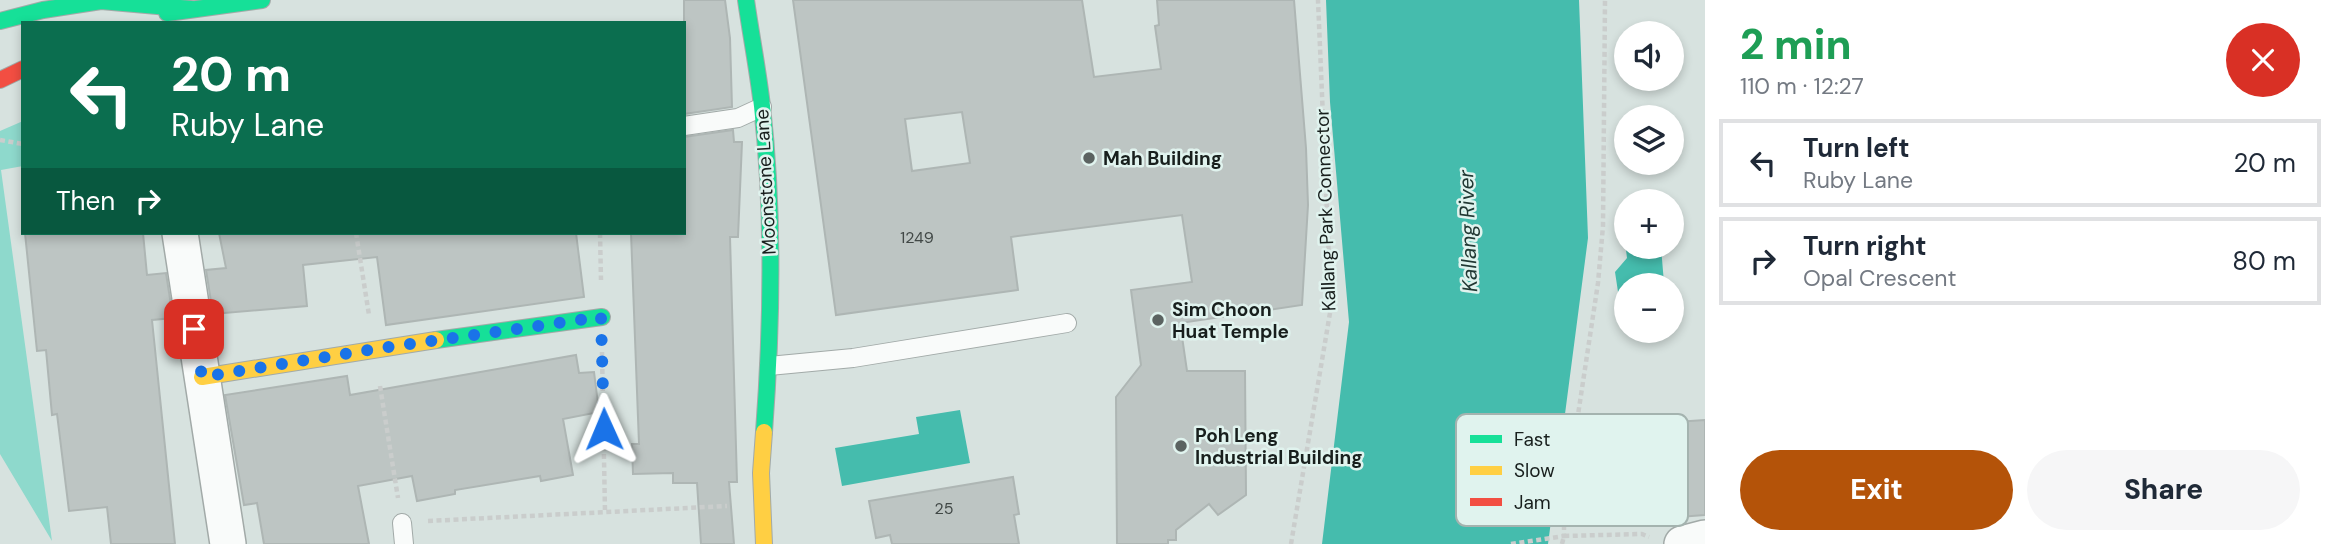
<!DOCTYPE html>
<html lang="en">
<head>
<meta charset="utf-8">
<style>
  :root { --surface:#fff; --page:#f6f6f7; --text:#1f2937; --muted:#747a83; --line:#e0e1e3; --accent:#b45309 }
  body { margin:0; font-family:"DM Sans",sans-serif; background:var(--page); color:var(--text); height:100vh; display:flex; flex-direction:column; font-size:26px; white-space:nowrap }
  * { box-sizing:border-box; margin:0 }
  p { font-size:23px; color:var(--muted) }
  .icon { flex:none; width:38px; height:38px; fill:none; stroke:currentColor; stroke-width:2; stroke-linecap:round; stroke-linejoin:round }
  .map { position:relative; flex:1; overflow:hidden }
  .side { display:flex; flex-direction:column; background:var(--surface); width:630px }
  .side>* { flex:none }
  .banner { position:absolute; left:21px; top:21px; width:665px; height:214px; border-radius:0px; box-shadow:0 4px 10px #0003; background:#0b6e4f; color:#fff; overflow:hidden }
  .tools { position:absolute; left:1614px; top:21px; display:grid; gap:14px }
  .tools a { display:grid; place-items:center; width:70px; height:70px; border-radius:50%; background:var(--surface); box-shadow:0 4px 10px #0003; font-size:35px }
  .pin { position:absolute; display:grid; place-items:center; width:60px; height:60px; color:#fff; margin:-30px; border-radius:14px; box-shadow:0 4px 10px #0006 }
  .me { position:absolute; width:77px; margin:-38px; rotate:359deg; stroke-linejoin:round; filter:drop-shadow(0 0 5px #0008) }
  .turn { display:flex; align-items:center; gap:24px; height:147px; padding:0 35px; font-size:32px }
  .turn .icon { width:91px; height:91px; stroke-width:2.5 }
  .turn b { display:block; font-size:49px; line-height:60px }
  .then { display:flex; align-items:center; height:66px; padding:0 35px; background:#0003; gap:14px; font-size:26px }
  .round { display:grid; place-items:center; flex:none; width:74px; height:74px; border-radius:37px; background:var(--page) }
  .summary { display:flex; align-items:center; justify-content:space-between; height:119px; padding:0 35px }
  h1 { font-size:42px; font-weight:800; line-height:52px; color:#1e9e55 }
  .action { display:flex; gap:14px; margin-top:auto; padding:14px 35px }
  .action a { flex:1; height:80px; border-radius:42px; background:var(--accent); color:#fff; font-size:28px; font-weight:800; line-height:80px; text-align:center }
  .action a+a { background:var(--page); color:var(--text) }
  ul { padding:0; list-style:none }
  li { display:flex; align-items:center; gap:21px; height:88px; margin:0 14px 10px; padding:0 21px; border:4px solid var(--line); border-radius:0px }
  li div { flex:1 }
  li b { display:block; font-size:26px }
  li em { font-style:normal }
  main { display:flex; flex:1; min-height:0 }
  .map>svg:first-child { display:block }
  .green { fill:#8ed9cc }
  .water { fill:#45bcad }
  .building { fill:#bdc5c3; stroke:#aeb6b4; stroke-width:2; fill-rule:evenodd }
  .lines { fill:none; stroke-linecap:round; stroke-linejoin:round }
  .lane-casing { stroke:#a2aaa8; stroke-width:20 }
  .street-casing { stroke:#a2aaa8; stroke-width:38 }
  .fast-casing { stroke:#a2aaa8; stroke-width:18 }
  .slow-casing { stroke:#a2aaa8; stroke-width:18 }
  .jam-casing { stroke:#a2aaa8; stroke-width:18 }
  .path { stroke:#cacdcc; stroke-width:4.5; stroke-dasharray:5 3.5; stroke-linecap:butt }
  .lane { stroke:#f9fbfa; stroke-width:18 }
  .street { stroke:#f9fbfa; stroke-width:35 }
  .fast { stroke:#16e098; stroke-width:16 }
  .slow { stroke:#ffcf43; stroke-width:16 }
  .jam { stroke:#f24e42; stroke-width:16 }
  .route { stroke:#1a73e8; stroke-width:12; stroke-dasharray:0 21.6 }
  .poi-dot { fill:#5b6361; stroke:#e0f3ee; stroke-width:2.5 }
  .labels { text-anchor:middle; stroke-width:5; stroke-linejoin:round; paint-order:stroke }
  .number-label { font-size:16px; fill:#414846 }
  .poi-label { font-size:19px; font-weight:bold; fill:#181f1d; stroke:#e0f3ee; text-anchor:start }
  .street-label { font-size:19px; fill:#181f1d; stroke:#e0f3ee }
  .water-label { font-size:21px; font-style:italic; fill:#213833; stroke:#e0f3ee }
  .key { fill:#e0f3ee; stroke:#a4b3af; stroke-width:2 }
  .key-label { font-size:19px; fill:#181f1d }
</style>
</head>
<body>
<main>
<div class="map">
<svg width="1705" height="544" viewBox="0 0 1705 544">
  <rect width="100%" height="100%" fill="#d7e2df"/>
  <path class="green" d="M23 121V166L1 170 52 541 0 454V131Z"/>
  <g class="water">
    <path d="M1326 0H1579L1588 238 1548 544H1322L1349 322 1330 102Z"/>
    <path d="M1626 231V247H1661L1664 283 1662 285H1626V304L1620 305 1615 272 1627 258 1624 234Z"/>
    <path d="M960 410 970 463 842 486 835 448 919 434 916 417Z"/>
  </g>
  <g class="building">
    <path d="M684 0H725L730 38 732 107 684 114Z"/>
    <path d="M793 0H1082L1094 77 1161 69 1155 26 1159 25 1157 0H1294L1306 148 1308 205 1302 305 1180 323 1187 371H1245L1246 495 1218 515 1209 504 1176 530V540H1168V544H1117L1116 397 1141 365 1131 290 1192 282 1182 215 1011 237 1018 290 836 315ZM962 112 970 163 912 171 905 119Z"/>
    <path d="M733 130 734 142H742L738 237H730L737 482H729L734 544H701L697 483H673V473L633 474 632 444H639L631 233H684V137Z"/>
    <path d="M25 233H143L147 275 166 273 173 318 152 320 175 544H111L107 507 69 511 57 414 52 415 46 350 37 351Z"/>
    <path d="M219 233H576L584 297 386 325 377 257 303 265 307 306 213 314 206 270 226 268Z"/>
    <path d="M576 355 579 373 594 372 599 412 563 419 573 475 541 481 540 476 455 490V494L417 501 412 476 358 486 369 544H264L257 503 244 505 225 395 347 376 350 395Z"/>
    <path d="M1705 420V515L1640 520 1632 425Z"/>
    <path d="M1013 477 1019 514 1014 515 1019 544H892L890 535 876 538 869 501Z"/>
  </g>
  <g class="lines">
    <g class="lane-casing">
      <g id="lane">
        <path d="M684 126 738 118 762 107"/>
        <path d="M769 366 853 358 1067 323"/>
        <path d="M402 523 404 544"/>
      </g>
    </g>
    <g class="street-casing">
      <g id="street">
        <path d="M180 233 228 544"/>
        <path d="M1682 544 1705 538"/>
      </g>
    </g>
    <g class="fast-casing">
      <g id="fast">
        <path d="M746 0C751 35 758 71 762 106 774 213 772 325 764 432"/>
        <path d="M167 13 262 0"/>
        <path d="M0 21 43 10 101 1 191 9"/>
        <path d="M436 340 602 317"/>
      </g>
    </g>
    <g class="slow-casing">
      <g id="slow">
        <path d="M202 377 436 340"/>
        <path d="M764 544 761 473 764 432"/>
      </g>
    </g>
    <g class="jam-casing">
      <path id="jam" d="M0 80 23 69"/>
    </g>
    <g class="path">
      <path d="M0 140 23 144"/>
      <path d="M356 233 369 315"/>
      <path d="M600 233 601 280"/>
      <path d="M602 352 605 512"/>
      <path d="M380 386 398 498"/>
      <path d="M428 521 727 506"/>
      <path d="M1291 544 1331 307 1318 0"/>
      <path d="M1511 544 1564 536V507L1598 283 1603 226 1605 0"/>
      <path d="M1562 544 1564 536 1642 534 1649 537"/>
    </g>
    <use href="#lane" class="lane"/>
    <use href="#street" class="street"/>
    <use href="#fast" class="fast"/>
    <use href="#slow" class="slow"/>
    <use href="#jam" class="jam"/>
  </g>
  <g class="lines">
    <path class="route" d="M194 329 202 377 375 349 601 317 604 429"/>
  </g>
  <g class="poi-dot">
    <circle cx="1089" cy="158" r="7"/>
    <circle cx="1158" cy="320" r="7"/>
    <circle cx="1181" cy="446" r="7"/>
  </g>
  <g class="labels">
    <g class="number-label">
      <text x="917" y="243">1249</text>
      <text x="944" y="514">25</text>
    </g>
    <g class="poi-label">
      <text x="1103" y="165">Mah Building</text>
      <text x="1172" y="316">Sim Choon<tspan x="1172" dy="22">Huat Temple</tspan></text>
      <text x="1195" y="442">Poh Leng<tspan x="1195" dy="22">Industrial Building</tspan></text>
    </g>
    <g class="street-label">
      <text transform="translate(765 182) rotate(-93)" y="7">Moonstone Lane</text>
      <text transform="translate(1325 210) rotate(-92)" y="7">Kallang Park Connector</text>
    </g>
    <g class="water-label">
      <text transform="translate(1468 231) rotate(-92)" y="7">Kallang River</text>
    </g>
  </g>
  <rect x="1456" y="414" width="232" height="112" rx="10" class="key"/>
  <rect x="1470" y="435" width="32" height="8" fill="#16e098"/>
  <rect x="1470" y="466" width="32" height="9" fill="#ffcf43"/>
  <rect x="1470" y="498" width="32" height="8" fill="#f24e42"/>
  <g class="key-label">
    <text x="1514" y="446">Fast</text>
    <text x="1514" y="477">Slow</text>
    <text x="1514" y="509">Jam</text>
  </g>
</svg>
<div class="tools">
<a><svg class="icon" aria-label="sound" viewBox="0 0 24 24"><path d="M4 9h4l5-4v14l-5-4H4zM17 9q2 3 0 6"/></svg></a>
<a><svg class="icon" aria-label="layers" viewBox="0 0 24 24"><path d="M12 4l9 5-9 5-9-5zM3 14l9 5 9-5"/></svg></a>
<a>+</a>
<a>−</a>
</div>
<div class="pin" style="left:194px;top:329px;background:#d93025"><svg class="icon" aria-label="arrive" viewBox="0 0 24 24"><path d="M6 21V4h12l-3 4 3 4H6"/></svg></div>
<svg class="me" style="left:604px;top:429px" viewBox="-20 -20 40 40"><path d="M0-17L14 15 0 8-14 15z" fill="#1a73e8" stroke="#fff" stroke-width="4"/></svg>
<div class="banner">
<div class="turn"><svg class="icon" aria-label="left" viewBox="0 0 24 24"><path d="M17 20v-9H6M10 6l-5 5 5 5"/></svg><div><b>20 m</b>Ruby Lane</div></div>
<div class="then">Then<svg class="icon" aria-label="right" viewBox="0 0 24 24"><path d="M7 20v-9h11M14 6l5 5-5 5"/></svg></div>
</div>
</div>
<section class="side">
<div class="summary"><div><h1>2 min</h1><p>110 m · 12:27</p></div><a class="round" style="background:#d93025;color:#fff"><svg class="icon" aria-label="close" viewBox="0 0 24 24"><path d="M6 6l12 12M18 6L6 18"/></svg></a></div>
<ul>
<li><svg class="icon" aria-label="left" viewBox="0 0 24 24"><path d="M17 20v-9H6M10 6l-5 5 5 5"/></svg><div><b>Turn left</b><p>Ruby Lane</p></div><em>20 m</em></li>
<li><svg class="icon" aria-label="right" viewBox="0 0 24 24"><path d="M7 20v-9h11M14 6l5 5-5 5"/></svg><div><b>Turn right</b><p>Opal Crescent</p></div><em>80 m</em></li>
</ul>
<div class="action"><a>Exit</a><a>Share</a></div>
</section>
</main>
</body>
</html>
